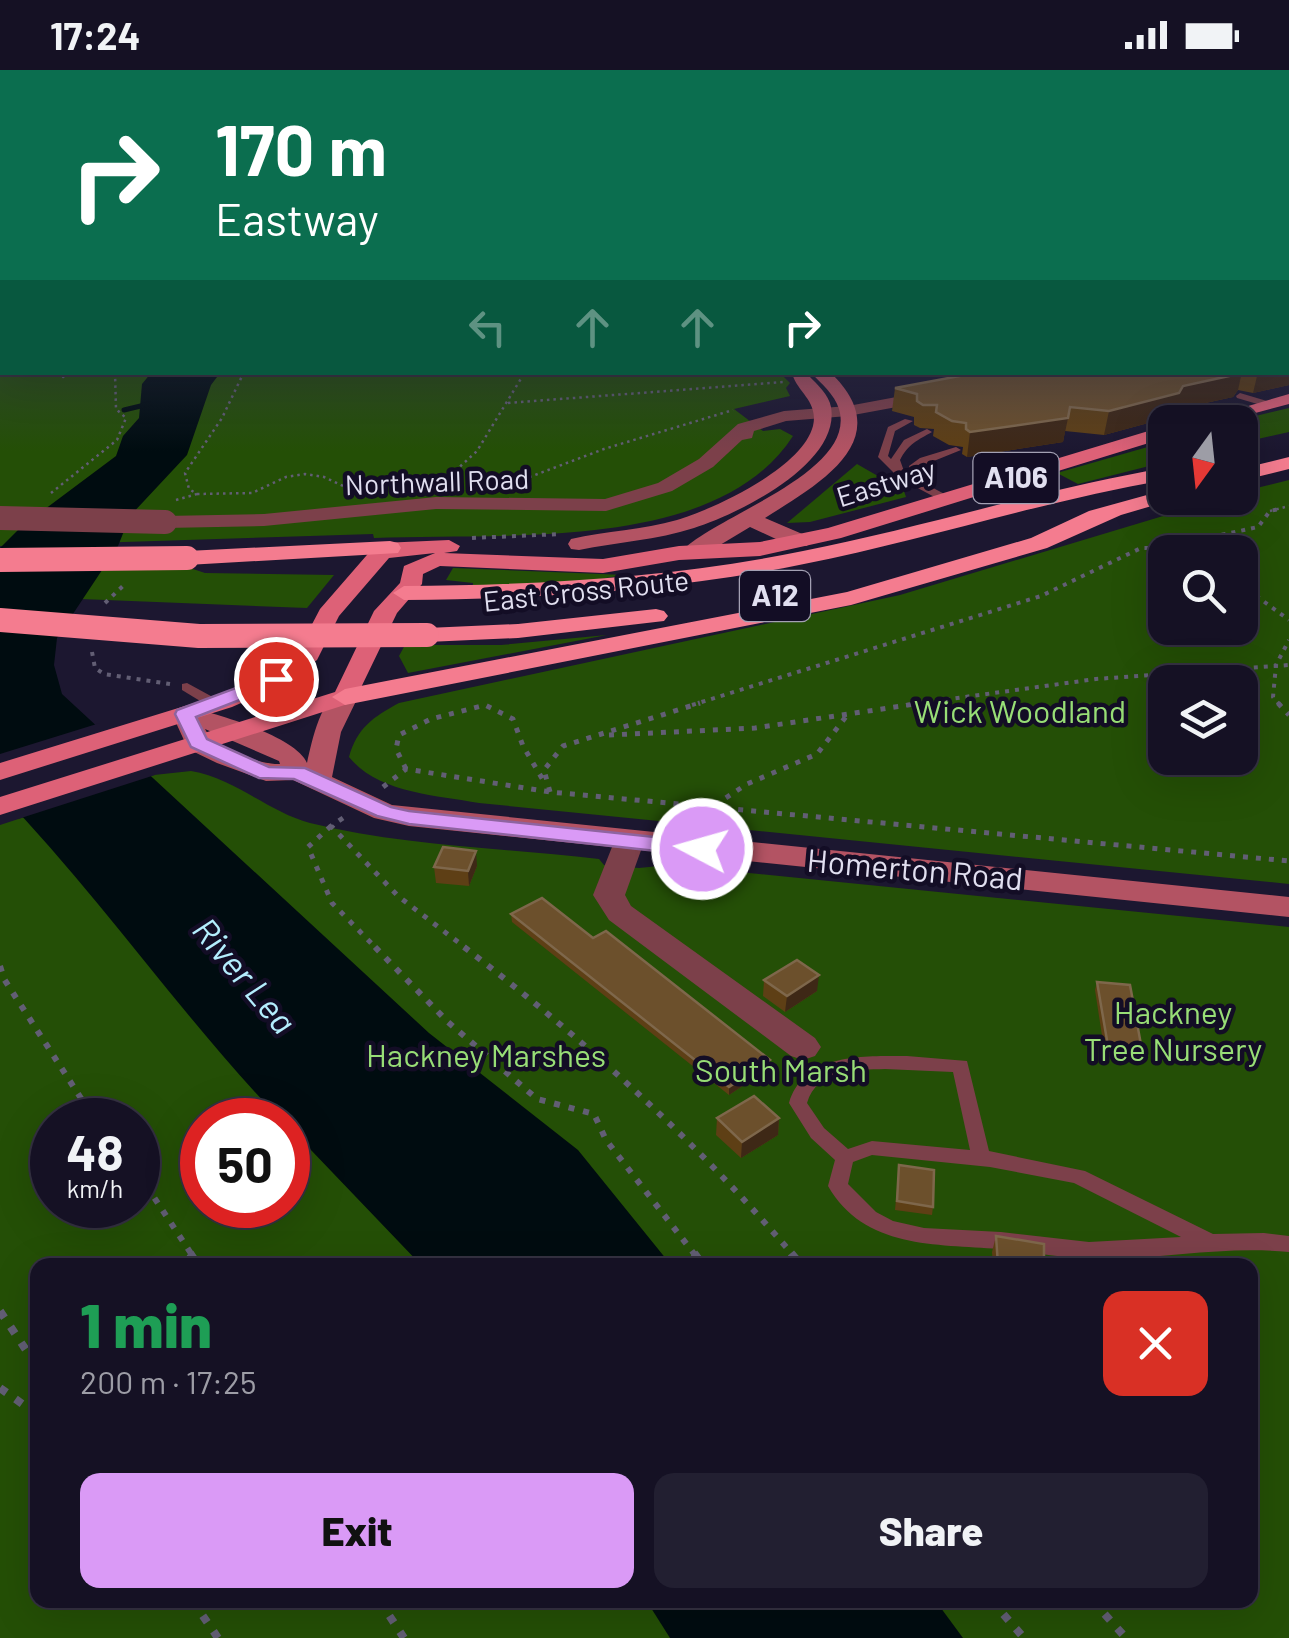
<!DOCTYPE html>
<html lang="en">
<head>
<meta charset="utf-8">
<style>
  :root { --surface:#151124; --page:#221f31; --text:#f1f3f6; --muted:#9d9da6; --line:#343141; --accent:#da9af6 }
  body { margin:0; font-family:Barlow,sans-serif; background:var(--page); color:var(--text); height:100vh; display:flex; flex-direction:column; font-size:38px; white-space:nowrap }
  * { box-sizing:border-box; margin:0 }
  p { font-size:32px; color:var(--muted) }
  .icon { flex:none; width:55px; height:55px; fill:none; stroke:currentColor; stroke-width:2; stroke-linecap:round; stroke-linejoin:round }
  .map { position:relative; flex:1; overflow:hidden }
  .side { position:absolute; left:30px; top:1188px; width:1228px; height:350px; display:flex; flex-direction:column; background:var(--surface); border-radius:20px; box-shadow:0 10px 40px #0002,0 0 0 2px var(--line) }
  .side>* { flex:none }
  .banner { position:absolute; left:0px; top:0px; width:1290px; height:305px; box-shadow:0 10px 40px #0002,0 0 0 2px var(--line); background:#0b6e4f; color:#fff; overflow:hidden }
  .needle { width:65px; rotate:195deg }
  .fabs { position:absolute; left:1148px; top:335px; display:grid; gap:20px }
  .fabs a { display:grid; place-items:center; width:110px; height:110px; border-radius:20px; background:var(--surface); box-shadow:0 10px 40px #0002,0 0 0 2px var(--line); font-size:50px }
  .speed { position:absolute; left:30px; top:1028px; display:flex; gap:20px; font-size:50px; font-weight:700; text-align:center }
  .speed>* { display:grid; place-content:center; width:130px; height:130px; border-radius:50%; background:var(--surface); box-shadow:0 10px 40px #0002,0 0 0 2px var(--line); line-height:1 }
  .speed small { font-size:25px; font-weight:400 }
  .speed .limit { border:15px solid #d22; background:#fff; color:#111 }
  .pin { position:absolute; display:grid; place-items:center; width:85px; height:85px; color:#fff; margin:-42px; border:5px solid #fff; border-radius:50%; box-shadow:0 2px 10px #0007 }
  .me { position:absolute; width:110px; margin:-55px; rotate:276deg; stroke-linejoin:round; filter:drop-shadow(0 0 8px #0008) }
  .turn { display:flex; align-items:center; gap:35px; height:210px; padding:0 50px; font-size:45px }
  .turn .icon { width:130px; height:130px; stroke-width:2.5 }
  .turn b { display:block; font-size:70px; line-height:85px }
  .lanes { display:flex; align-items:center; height:95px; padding:0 50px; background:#0003; justify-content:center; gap:50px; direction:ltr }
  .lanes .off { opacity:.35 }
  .round { display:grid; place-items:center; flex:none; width:105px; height:105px; border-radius:20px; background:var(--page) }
  .head { display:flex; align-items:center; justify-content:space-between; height:170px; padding:0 50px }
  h1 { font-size:60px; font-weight:800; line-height:75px; color:#1e9e55 }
  .action { display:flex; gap:20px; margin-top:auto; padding:20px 50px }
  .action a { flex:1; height:115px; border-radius:20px; background:var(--accent); color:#111; font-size:40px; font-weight:800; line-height:115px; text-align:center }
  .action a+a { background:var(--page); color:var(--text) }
  .status { display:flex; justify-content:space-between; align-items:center; height:70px; padding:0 50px; background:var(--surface); direction:ltr }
  .status svg { height:28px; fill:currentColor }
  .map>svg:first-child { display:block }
  .green { fill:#244f06; fill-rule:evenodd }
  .water { fill:#000c10 }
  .pier { fill:#1c1730 }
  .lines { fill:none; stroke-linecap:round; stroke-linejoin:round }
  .stream { stroke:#000c10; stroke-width:5 }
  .path-far4 { stroke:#625e74; stroke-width:2.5; stroke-dasharray:2.5 4; stroke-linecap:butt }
  .path-far3 { stroke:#625e74; stroke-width:4; stroke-dasharray:4 6; stroke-linecap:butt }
  .path-far2 { stroke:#625e74; stroke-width:5; stroke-dasharray:5 8; stroke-linecap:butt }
  .path-far1 { stroke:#625e74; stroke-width:6; stroke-dasharray:6 9; stroke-linecap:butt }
  .path { stroke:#625e74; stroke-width:8; stroke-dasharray:8 11; stroke-linecap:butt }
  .lane { fill:#7c404a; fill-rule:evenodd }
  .street { fill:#7c404a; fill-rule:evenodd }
  .secondary { fill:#b35363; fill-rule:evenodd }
  .primary { fill:#dd6177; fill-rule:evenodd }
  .highway { fill:#f47c8f; fill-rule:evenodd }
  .street-bridge { stroke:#7c404a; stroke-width:24 }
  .highway-bridge { stroke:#f47c8f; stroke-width:24 }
  .wall { fill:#5e3f15 }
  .shaded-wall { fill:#3e2816 }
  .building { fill:#6c502c; stroke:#7e674b; stroke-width:2.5 }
  .route { fill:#da9af6; stroke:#8e64a0; stroke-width:2.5 }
  .labels { text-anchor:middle; stroke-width:9; stroke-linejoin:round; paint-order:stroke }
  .far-street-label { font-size:28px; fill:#e1dff0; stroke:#130d25 }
  .shield { fill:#130d25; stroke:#a3a0b3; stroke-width:2.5 }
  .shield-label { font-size:30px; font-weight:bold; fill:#e1dff0 }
  .park-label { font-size:32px; fill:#98de76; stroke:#130d25 }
  .street-label { font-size:32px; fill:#e1dff0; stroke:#130d25 }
  .water-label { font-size:35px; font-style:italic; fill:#b4eefd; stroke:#130d25 }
</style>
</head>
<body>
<div class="status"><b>17:24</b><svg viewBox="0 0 49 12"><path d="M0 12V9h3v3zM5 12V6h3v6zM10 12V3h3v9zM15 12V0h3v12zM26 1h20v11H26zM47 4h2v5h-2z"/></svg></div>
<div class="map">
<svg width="1289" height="1568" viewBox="0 0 1289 1568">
  <rect width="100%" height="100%" fill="#1c1730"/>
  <g class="green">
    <path d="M0 162 2 302 780 303 790 313 786 318 790 326 734 339 763 361 780 359 793 366C716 485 497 462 374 468L373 464 0 476Z"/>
    <path d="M1289 338V362L1240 373V352H1231Z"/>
    <path d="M1165 372V392L1078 414 1057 403Z"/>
    <path d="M857 394 904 421 906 427 810 452 787 453Z"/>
    <path d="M1289 410V814L479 733C435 725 378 723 349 687 357 658 373 647 399 633L900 525 1223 428H1240V422ZM1165 482H1240V558H1165ZM1165 612H1240V688H1165Z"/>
    <path d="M184 496 205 503 334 505 307 538 81 529 103 497Z"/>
    <path d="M453 498 625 505 574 513 473 517V513L446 510Z"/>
    <path d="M607 565 408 603 399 586 405 575H501Z"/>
    <path d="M191 701C235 708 268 742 310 753 403 776 504 778 599 789L604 795 639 798 669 795 1289 857V1568H0V755L154 705ZM52 1050H138V1135H52ZM202 1050H288V1135H202ZM38 1195H1250V1530H38Z"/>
  </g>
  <g class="water">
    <path d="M151 303H220L211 315 187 385 130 446 118 476 57 568 54 595 62 624 429 963 578 1080 671 1195H421L288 1056V1050H281C181 946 100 826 0 723V478L21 457 116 386 123 366 139 348 142 314Z"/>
    <path d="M646 1530H935L963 1568H670Z"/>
  </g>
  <path class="pier" d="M100 653 155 705 18 749 0 730V684Z"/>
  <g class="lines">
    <path class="stream" d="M124 340 149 334"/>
    <g class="path-far4">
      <path d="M69 302 63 307 74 302"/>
      <path d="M508 333 784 312"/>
      <path d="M441 414 477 381 525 302"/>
      <path d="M511 414 604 379 733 340"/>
      <path d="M51 423 117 370 126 348 116 339 115 302"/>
      <path d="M197 424 252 423 286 407 305 404 324 407 356 422"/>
      <path d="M176 430 197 424 189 419 185 403 222 348 244 302"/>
      <path d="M1270 441 1289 436"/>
    </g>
    <g class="path-far3">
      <path d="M472 468 561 464"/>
      <path d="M1240 514 1289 550"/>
      <path d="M105 533 125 514"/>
      <path d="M92 582 95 598 104 604 170 614"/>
      <path d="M692 635 1041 526 1141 478H1190L1216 466 1258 457 1270 441 1279 439"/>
      <path d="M906 635 1096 609 1289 595"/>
      <path d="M1280 635 1273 627 1276 595 1289 570"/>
    </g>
    <g class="path-far2">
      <path d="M1278 633 1289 645"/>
      <path d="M609 665 755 658 922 633"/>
      <path d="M406 699 396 679 399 665 431 649 485 635 513 649 523 676 546 715"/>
      <path d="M383 717 406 699 550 722 1289 791"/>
      <path d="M550 722 544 700 563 676 700 633"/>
      <path d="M715 735 747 714 817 684 848 644"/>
      <path d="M343 748 331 756 398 826 467 879"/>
      <path d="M331 756 308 777 332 833 377 879"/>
    </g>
    <g class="path-far1">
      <path d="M375 877 448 952 537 1029 594 1044 606 1070 695 1185"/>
      <path d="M464 877C584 969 695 1070 793 1185"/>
      <path d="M0 896 4 909 95 1050"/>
      <path d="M138 1103 192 1185"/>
    </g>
    <g class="path">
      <path d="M190 1183 198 1195"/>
      <path d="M694 1183 703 1195"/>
      <path d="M791 1183 801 1195"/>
      <path d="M0 1241 38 1298"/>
      <path d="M0 1318 38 1345"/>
      <path d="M192 1530 218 1568"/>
      <path d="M379 1530 404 1568"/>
      <path d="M991 1530 1024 1568"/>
      <path d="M1092 1530 1126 1568"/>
    </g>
    <g class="lane">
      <path d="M1240 323 1274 333 1275 335 1271 338 1237 328 1236 326Z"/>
      <path d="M905 349 913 351 895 361 888 386 891 389 904 370 927 359 932 362C918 370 908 374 900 390L905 404 911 407 909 396 920 388 956 377 961 380 919 397 922 412 950 427V431H942L899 408 878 387 888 357Z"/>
      <path d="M187 613 220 631 221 634 220 637H210L182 620V614Z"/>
      <path d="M907 986 967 991 989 1081 1085 1101 1213 1164 1264 1163 1289 1166V1182C1229 1176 1173 1187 1114 1189 1075 1191 1038 1182 999 1179 936 1174 864 1179 828 1116L835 1090 811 1068 789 1033C804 983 863 986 907 986ZM885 999 953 1002 970 1080 872 1071 848 1079 824 1058 807 1033C817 999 856 1000 885 999ZM872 1085 990 1097 1074 1113 1181 1167 1089 1172 1001 1162 924 1158 893 1151 876 1142 848 1114 853 1092Z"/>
    </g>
    <g class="street">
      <rect x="1288" y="192" width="1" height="9"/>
      <rect x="1288" y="255" width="1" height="10"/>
      <path d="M934 320 943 325 940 329 848 346 786 351 754 361 752 368 742 370 713 397 672 421 606 441 436 439 264 456 165 458 154 452 165 446 264 444 436 427 605 429 658 413 699 389 738 354 784 341 848 336Z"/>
      <path d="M629 763 639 766 644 772 625 825 631 836 815 968 821 977 815 986 803 990 791 986 609 850 593 825 614 772 619 766Z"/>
    </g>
    <g class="secondary">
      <path d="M792 302H830C900 369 820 413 765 448L807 466 810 471 807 476H791L750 457 700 487H684L681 482C713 446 858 403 839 339 834 324 822 314 811 303L809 306C817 314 829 325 831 337 841 394 738 444 694 458 657 470 617 472 579 480L571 479 568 474 571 469C606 461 643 460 677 450 716 438 802 398 813 356 819 330 795 321 792 302Z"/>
      <path d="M345 619 358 627 341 662 332 707 392 735 1289 827V847L409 756 374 748 293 710 266 711 217 693 188 679 172 644 185 636C214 643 296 666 307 693 312 671 321 625 345 619ZM205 659 279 691 280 694C260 695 214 678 205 659Z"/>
    </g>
    <g class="primary">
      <path d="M1289 324V334L1222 352H1194Z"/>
      <path d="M1165 356V368L841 468 760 486 679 490 603 503 440 496 423 504 422 514 397 543 354 632 0 745V727L335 622 374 541 400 513 404 496 435 483 389 488 339 546 317 590 285 614 232 637 0 710V693L214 627 267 604 298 581 320 539 373 478 382 473 449 470 460 476 457 481 444 483 603 489 679 476 760 472 828 458Z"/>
    </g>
    <g class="highway">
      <path d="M1289 387V399L1240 411V399Z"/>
      <path d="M1165 398V410C1043 431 925 470 804 494 672 521 538 529 404 530L393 523 404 516C538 515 672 508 803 481 925 457 1043 419 1165 398Z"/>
      <path d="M1165 420V428H1174L1172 430 1121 445 1047 478 851 535 345 635 332 627 345 619 847 522 1031 468 1089 441Z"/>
      <path d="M390 471 398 473 401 478 398 483 187 495 176 488 187 481Z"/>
      <path d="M656 539 664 541 668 546 664 551 518 568 427 572 415 565 427 558 518 554Z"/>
    </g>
    <path class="street-bridge" d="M0 448 165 452"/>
    <g class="highway-bridge">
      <path d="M0 490 187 488"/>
      <path d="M0 550 199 566 427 565"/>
    </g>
  </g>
  <g class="wall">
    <path d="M1289 261V315L1253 323 1238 320 1233 327 1178 339 1174 346 1104 365 1065 361 1063 372 967 387 962 384 963 377 949 375 933 366 934 359 920 358 914 355V347L892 341 895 318 981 302H1288Z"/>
    <path d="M477 796 469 816 436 813 434 797Z"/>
    <path d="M511 844 593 868 769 998 729 1025 512 852Z"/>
    <path d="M764 910 817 921 785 942 763 926Z"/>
    <path d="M1097 912 1142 980 1139 988 1105 985 1095 920Z"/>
    <path d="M717 1048H779L778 1065 741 1088 716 1065Z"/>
    <path d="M899 1095 933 1137 932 1145 895 1140Z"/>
    <path d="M996 1166 1044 1195H993L992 1182Z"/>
  </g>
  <g class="shaded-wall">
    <path d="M1288 294H1289V315L1253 323 1258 302H1288Z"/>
    <path d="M1242 302 1238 320 1233 327 1178 339 1174 346 1104 365 1109 341 1183 316Z"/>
    <path d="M1068 348 1063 372 967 387 970 362Z"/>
    <path d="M476 781 477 796 469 816 468 801Z"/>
    <path d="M819 905 817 921 785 942 787 926Z"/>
    <path d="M770 990 769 998 729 1025V1017Z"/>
    <path d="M779 1048 778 1065 741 1088 742 1072Z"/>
  </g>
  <g class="building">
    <path d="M1288 260 1289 261V294H1288Z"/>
    <path d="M981 302H1240L1238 304 1183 316 1179 323 1109 341 1070 337 1068 348 970 362 966 359V353L952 351 936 342 937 335H923L917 331V324L895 318Z"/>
    <path d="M443 777 476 781 468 801 434 797Z"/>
    <path d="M542 828 593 868 606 861 770 990 729 1017 511 844Z"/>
    <path d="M797 890 819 905 787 926 764 910Z"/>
    <path d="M1097 912 1130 915 1142 980 1108 976Z"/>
    <path d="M754 1026 779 1048 742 1072 717 1048Z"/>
    <path d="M899 1095 934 1100 933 1137 897 1131Z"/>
    <path d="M996 1166 1044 1174V1195H998Z"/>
  </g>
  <linearGradient id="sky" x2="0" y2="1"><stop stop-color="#0f0d1a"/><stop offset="0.43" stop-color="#3a3c59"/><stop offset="1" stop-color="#3a3c59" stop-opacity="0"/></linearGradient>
  <rect width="1289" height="381" fill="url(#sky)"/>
  <path class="route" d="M276 603 283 605V613L196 647 207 669 269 697 305 698 391 737 409 741 702 772 714 779 702 786 409 754 377 746 294 709 259 708 191 677 175 644 177 640Z"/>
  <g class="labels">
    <g class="far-street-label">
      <text transform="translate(437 412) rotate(-2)" y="10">Northwall Road</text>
      <text transform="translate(886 413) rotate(-17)" y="10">Eastway</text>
      <text transform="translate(586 521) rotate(-6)" y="10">East Cross Route</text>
    </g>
    <g class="shield">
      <rect x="973.5" y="383" width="85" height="50" rx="8"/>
      <rect x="740" y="501" width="70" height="50" rx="8"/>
    </g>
    <g class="shield-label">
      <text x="1016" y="418">A106</text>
      <text x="775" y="536">A12</text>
    </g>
    <g class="park-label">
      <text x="1020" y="653">Wick Woodland</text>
      <text x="1173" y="954">Hackney<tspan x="1173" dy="37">Tree Nursery</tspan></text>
      <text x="486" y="997">Hackney Marshes</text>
      <text x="781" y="1012">South Marsh</text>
    </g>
    <g class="street-label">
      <text transform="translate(915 800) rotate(5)" y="11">Homerton Road</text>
    </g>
    <g class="water-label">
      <text transform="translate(244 906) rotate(50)" y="12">River Lea</text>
    </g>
  </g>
</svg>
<div class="fabs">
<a><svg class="needle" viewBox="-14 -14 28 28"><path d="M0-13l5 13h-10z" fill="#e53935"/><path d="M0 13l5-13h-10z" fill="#9d9da6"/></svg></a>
<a><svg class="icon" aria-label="search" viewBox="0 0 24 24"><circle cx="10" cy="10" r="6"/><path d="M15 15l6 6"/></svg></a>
<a><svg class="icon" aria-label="layers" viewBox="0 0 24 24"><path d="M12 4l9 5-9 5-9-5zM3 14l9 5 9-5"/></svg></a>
</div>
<div class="speed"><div>48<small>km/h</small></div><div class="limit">50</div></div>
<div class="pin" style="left:276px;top:609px;background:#d93025"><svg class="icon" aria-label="arrive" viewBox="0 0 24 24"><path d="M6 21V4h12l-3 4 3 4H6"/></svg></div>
<svg class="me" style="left:702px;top:779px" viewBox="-20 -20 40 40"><circle r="17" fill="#da9af6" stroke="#fff" stroke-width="3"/><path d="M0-11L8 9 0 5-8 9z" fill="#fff"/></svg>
<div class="banner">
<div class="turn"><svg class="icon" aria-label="right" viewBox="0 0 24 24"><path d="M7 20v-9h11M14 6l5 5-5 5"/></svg><div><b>170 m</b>Eastway</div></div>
<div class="lanes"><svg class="icon off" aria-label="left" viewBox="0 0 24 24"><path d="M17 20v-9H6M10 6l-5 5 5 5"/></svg><svg class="icon off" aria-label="ahead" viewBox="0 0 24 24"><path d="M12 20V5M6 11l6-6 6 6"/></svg><svg class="icon off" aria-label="ahead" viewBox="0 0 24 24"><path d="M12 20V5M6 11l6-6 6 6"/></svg><svg class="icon" aria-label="right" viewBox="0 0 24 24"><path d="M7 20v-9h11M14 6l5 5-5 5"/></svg></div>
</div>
<section class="side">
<div class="head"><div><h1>1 min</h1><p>200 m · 17:25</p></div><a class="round" style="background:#d93025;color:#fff"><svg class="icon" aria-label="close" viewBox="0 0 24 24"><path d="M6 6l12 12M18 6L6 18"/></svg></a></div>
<div class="action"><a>Exit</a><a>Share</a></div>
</section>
</div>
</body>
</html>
